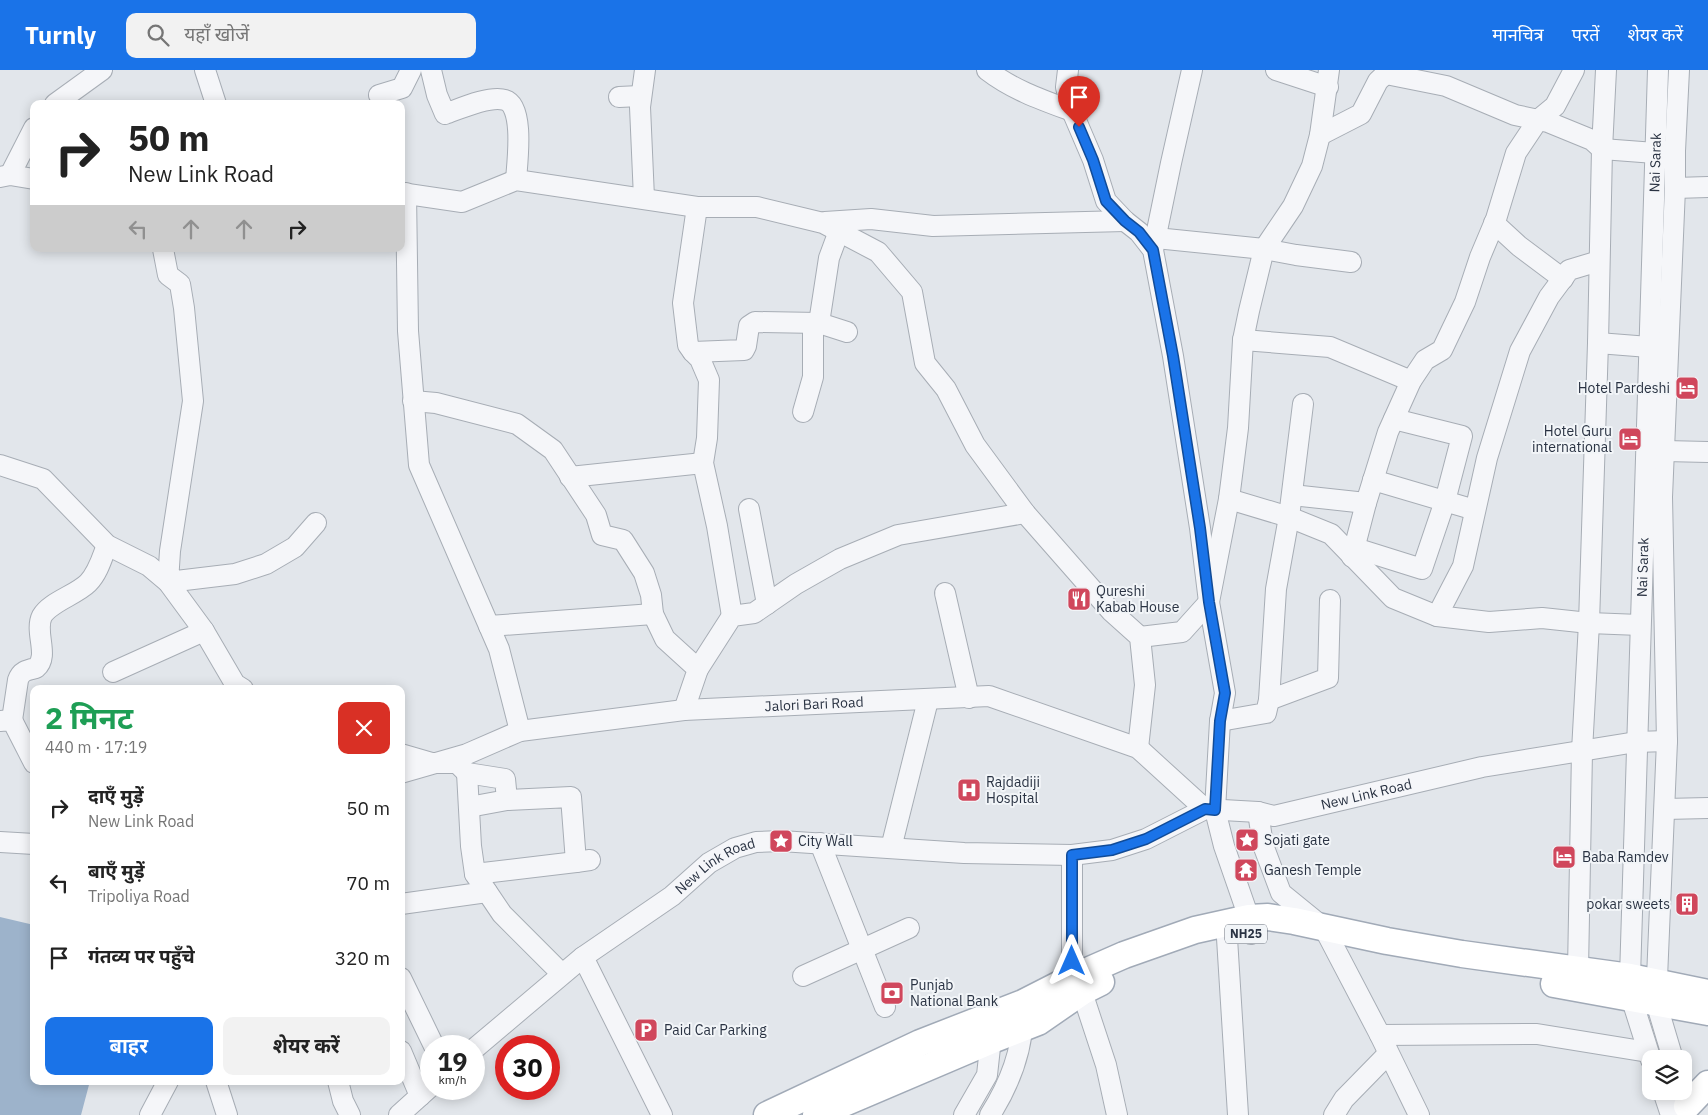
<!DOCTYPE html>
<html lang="hi">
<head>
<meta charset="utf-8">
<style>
  :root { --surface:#fff; --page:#f2f2f2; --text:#222; --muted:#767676; --accent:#1a73e8 }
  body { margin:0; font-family:"IBM Plex Sans","Noto Sans Devanagari",sans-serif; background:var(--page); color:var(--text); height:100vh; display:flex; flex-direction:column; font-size:19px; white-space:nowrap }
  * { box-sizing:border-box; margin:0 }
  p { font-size:16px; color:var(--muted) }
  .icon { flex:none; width:28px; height:28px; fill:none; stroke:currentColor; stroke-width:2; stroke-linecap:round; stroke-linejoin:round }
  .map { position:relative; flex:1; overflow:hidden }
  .drawer { position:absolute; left:30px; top:615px; width:375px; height:400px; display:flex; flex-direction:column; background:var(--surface); border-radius:10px; box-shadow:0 2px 12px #0003 }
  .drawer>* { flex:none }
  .banner { position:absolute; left:30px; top:30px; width:375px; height:152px; border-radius:10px; box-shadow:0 2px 12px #0003; background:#fff; color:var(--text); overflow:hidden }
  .buttons { position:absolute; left:1642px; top:980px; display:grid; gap:10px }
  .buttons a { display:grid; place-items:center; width:50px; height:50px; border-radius:10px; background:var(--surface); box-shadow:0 2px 12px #0003; font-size:25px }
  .speed { position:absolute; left:420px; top:965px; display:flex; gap:10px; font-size:25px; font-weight:700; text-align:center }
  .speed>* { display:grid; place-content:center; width:65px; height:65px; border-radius:50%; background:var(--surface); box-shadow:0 2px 12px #0003; line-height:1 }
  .speed small { font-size:12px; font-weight:400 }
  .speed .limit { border:8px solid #d22; background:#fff; color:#111 }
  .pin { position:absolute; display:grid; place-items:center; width:42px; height:42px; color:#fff; margin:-51px -21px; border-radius:50% 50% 50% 0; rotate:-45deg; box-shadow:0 0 5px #0007 }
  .pin .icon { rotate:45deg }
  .me { position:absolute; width:55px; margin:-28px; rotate:0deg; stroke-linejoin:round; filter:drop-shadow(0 0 4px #0008) }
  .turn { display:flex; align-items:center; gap:18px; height:105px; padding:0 15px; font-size:22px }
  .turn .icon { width:65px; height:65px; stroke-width:2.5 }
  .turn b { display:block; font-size:35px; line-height:42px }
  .lanes { display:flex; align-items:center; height:48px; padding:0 15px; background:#0003; justify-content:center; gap:25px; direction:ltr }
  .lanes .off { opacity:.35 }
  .round { display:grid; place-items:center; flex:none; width:52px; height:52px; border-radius:10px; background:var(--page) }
  .head { display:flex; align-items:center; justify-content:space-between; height:85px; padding:0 15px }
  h1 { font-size:30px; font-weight:700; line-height:38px; color:#1e9e55 }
  .action { display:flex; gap:10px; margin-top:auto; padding:10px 15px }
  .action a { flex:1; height:58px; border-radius:10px; background:var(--accent); color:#fff; font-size:20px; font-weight:700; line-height:58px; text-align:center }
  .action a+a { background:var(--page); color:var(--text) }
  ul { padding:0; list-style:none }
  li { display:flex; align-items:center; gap:15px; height:75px; padding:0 15px }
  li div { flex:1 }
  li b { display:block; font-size:19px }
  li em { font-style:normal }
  header { display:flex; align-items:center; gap:30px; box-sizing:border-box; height:70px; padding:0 25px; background:var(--accent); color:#fff }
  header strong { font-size:24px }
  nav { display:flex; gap:28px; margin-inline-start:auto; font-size:18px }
  .search { width:350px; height:45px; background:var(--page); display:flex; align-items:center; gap:12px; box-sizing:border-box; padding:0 18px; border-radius:10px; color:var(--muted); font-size:19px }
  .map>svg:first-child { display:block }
  .water { fill:#9db3cb }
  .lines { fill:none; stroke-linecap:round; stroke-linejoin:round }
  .minor-casing { stroke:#a7adb5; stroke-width:22 }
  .major-casing { stroke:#a1aab7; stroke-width:29 }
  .minor { stroke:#f5f6f9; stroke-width:20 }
  .major { stroke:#fff; stroke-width:26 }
  .route-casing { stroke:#114b97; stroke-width:12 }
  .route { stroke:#1a73e8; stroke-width:9 }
  .labels { text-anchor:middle; stroke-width:4; stroke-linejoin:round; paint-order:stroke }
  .shield { fill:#f2f5f8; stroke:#666d79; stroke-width:1 }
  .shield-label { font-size:12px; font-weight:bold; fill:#2a3343 }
  .street-label { font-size:14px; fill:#2a3343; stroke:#f2f5f8 }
  .poi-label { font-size:14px; fill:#2a3343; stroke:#f2f5f8; text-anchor:start }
</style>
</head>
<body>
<header>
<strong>Turnly</strong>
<div class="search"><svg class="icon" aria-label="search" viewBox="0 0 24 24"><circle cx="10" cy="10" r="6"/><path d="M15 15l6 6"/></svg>यहाँ खोजें</div>
<nav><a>मानचित्र</a><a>परतें</a><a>शेयर करें</a></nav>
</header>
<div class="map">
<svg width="1708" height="1045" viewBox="0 0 1708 1045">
  <rect width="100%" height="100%" fill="#e2e6eb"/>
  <path class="water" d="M0 847 34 855V1011H90L81 1045H0Z"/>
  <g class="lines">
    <g class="minor-casing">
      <g id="minor">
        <path d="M205 0 216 34"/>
        <path d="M431 0 437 25 445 44C459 39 490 25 505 30 525 36 517 94 516 110"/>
        <path d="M987 0C1013 20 1042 30 1072 41"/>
        <path d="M1068 0 1066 17 1072 41 1093 90 1106 131 1125 151 1139 162 1153 180 1173 286 1200 458 1209 532 1225 623 1220 651 1215 740 1224 776 1249 848 1251 864"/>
        <path d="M1276 0 1328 17"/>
        <path d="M1386 4 1446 16 1515 45 1548 52 1592 70 1602 79 1655 83 1668 81"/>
        <path d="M379 25 402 18 411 0"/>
        <path d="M619 27 640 26"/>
        <path d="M55 34 102 0"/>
        <path d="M1320 65 1361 44 1378 11 1390 0"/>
        <path d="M10 105 34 58"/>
        <path d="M0 107 10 105 34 109"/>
        <path d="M1675 118 1708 117"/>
        <path d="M401 123 462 132 516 110 697 137H757L823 153 878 182 912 222 925 293 946 319 975 375 1025 443 1111 541 1140 567 1145 615 1138 678"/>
        <path d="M406 123 408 261 419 395 499 579 520 661"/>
        <path d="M644 128 640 37 645 0"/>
        <path d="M697 137 683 233 688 275 693 282 700 289 709 310 707 368 703 393 717 456 732 546"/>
        <path d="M825 152 871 149 933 156 1125 151"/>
        <path d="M1494 153 1519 176 1563 209"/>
        <path d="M1156 168 1264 179 1296 185 1351 192"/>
        <path d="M163 179 168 205 180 214 184 238 193 331 170 481 168 512 235 504 266 494 295 477 316 453"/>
        <path d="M1153 180 1171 93 1192 0"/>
        <path d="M819 253 829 188 839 161"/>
        <path d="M1243 270 1330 277 1411 311"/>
        <path d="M1598 273 1649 277"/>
        <path d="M693 282 744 280 746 276 749 256 755 252 819 253 847 262"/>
        <path d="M413 331 436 333 517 354 553 380 596 445 602 465 623 470 644 503 651 525 653 544 665 569 698 599 684 640"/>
        <path d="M803 342 813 307V253"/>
        <path d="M1665 381 1708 382"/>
        <path d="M0 395 43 409 107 475 149 496 168 512 204 561 235 614 243 619"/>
        <path d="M570 407 703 393"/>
        <path d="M1373 410 1475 440"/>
        <path d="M1292 425 1366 433"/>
        <path d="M1229 429 1289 447 1331 464 1393 528 1437 546 1489 552 1542 548 1589 553 1640 555"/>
        <path d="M749 439 767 534"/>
        <path d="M1355 478 1422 499 1445 431 1462 366 1394 349"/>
        <path d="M1352 487 1366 433 1388 362 1411 311 1425 290 1442 280 1465 232 1480 187 1496 149 1516 83 1538 50 1555 36 1574 0"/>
        <path d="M945 523 969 628"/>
        <path d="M1437 546 1463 496 1487 388 1520 281 1549 227 1569 200 1599 191"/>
        <path d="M489 556 653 544"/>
        <path d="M1140 567 1182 562 1209 532 1229 429 1238 358 1243 270 1249 241 1264 179 1293 136 1312 96 1320 65 1329 0"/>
        <path d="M698 599 732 546 754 543 796 514 840 489 898 465 1025 443"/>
        <path d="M113 602 204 561"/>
        <path d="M1269 630 1328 608 1330 530"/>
        <path d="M12 650 18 610C21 601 27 600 36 598 50 586 34 562 42 546 50 532 76 525 88 513 98 503 102 488 107 475"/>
        <path d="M0 651 12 650 34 693"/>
        <path d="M1220 651 1266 643 1269 630 1276 519 1289 447 1303 334"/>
        <path d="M401 684 432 693H457L467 703 505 709 507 730 469 737"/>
        <path id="s1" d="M401 703 467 684 520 661 684 640 989 626 1138 678 1205 739"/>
        <path d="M467 703 471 776 475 804 502 844 562 904"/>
        <path d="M507 730 571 727 576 792 590 790"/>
        <path d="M1665 739 1708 738"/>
        <path d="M1258 742 1263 775 1281 823 1324 858 1380 965 1419 1045"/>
        <path d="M0 772 34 774"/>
        <path d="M820 773 885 937"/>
        <path d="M891 778 928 630"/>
        <path d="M475 804 576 792"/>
        <path d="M401 834 487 822"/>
        <path d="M1226 852 1238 1045"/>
        <path d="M583 887 662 1045"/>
        <path d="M1578 900 1582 681 1589 553 1598 273 1602 79 1606 0"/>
        <path d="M803 906 909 858"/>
        <path d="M401 908 434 976"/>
        <path d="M1072 909V785"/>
        <path d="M1078 910 1106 995 1117 1045"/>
        <path d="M1380 965 1537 964 1648 982"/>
        <path id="s2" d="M474 979 583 887 672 826 709 793 735 778 756 772 781 771 964 783 1072 785 1112 780 1146 769 1205 739 1258 742 1274 746 1482 697 1636 672 1667 671"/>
        <path d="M401 981 420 1026"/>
        <path d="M1673 989 1656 932 1667 671 1662 427 1675 118V81L1679 0"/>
        <path id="s3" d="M1651 990 1631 927 1630 907 1658 0"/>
        <path d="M216 1011 227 1045"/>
        <path d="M338 1011 343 1031 350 1045"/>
        <path d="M1663 1021 1671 1045"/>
        <path d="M150 1045 168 1011"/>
        <path d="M399 1045 430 1017"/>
        <path d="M964 1045 987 1005 992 959"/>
        <path d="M990 1045C1009 1015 1022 983 1023 947"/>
        <path d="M1334 1045 1344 1029 1388 984"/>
      </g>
    </g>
    <g class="major-casing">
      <g id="major">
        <path d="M1554 914 1708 942"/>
        <path d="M1687 1036 1708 1014"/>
        <path d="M767 1045 920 973 1023 933 1076 906 1124 885 1195 860 1249 848 1268 847 1294 851 1387 871 1462 884 1630 907 1708 923"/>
        <path d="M816 1045 992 970 1038 952 1083 921 1101 912"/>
      </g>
    </g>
    <use href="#minor" class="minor"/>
    <use href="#major" class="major"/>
  </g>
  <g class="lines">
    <g class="route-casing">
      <path id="route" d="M1072 891V785L1112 780 1146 769 1205 739 1215 740 1220 651 1225 623 1209 532 1200 458 1173 286 1153 180 1139 162 1125 151 1106 131 1093 90 1079 57"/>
    </g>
    <use href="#route" class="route"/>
  </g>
  <defs>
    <g id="hotel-square" transform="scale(1.25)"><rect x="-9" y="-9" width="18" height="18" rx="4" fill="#d0475c" stroke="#f2f5f8"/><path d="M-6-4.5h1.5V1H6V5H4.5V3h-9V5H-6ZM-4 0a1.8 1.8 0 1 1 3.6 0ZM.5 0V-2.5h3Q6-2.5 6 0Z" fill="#fff"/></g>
    <g id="restaurant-square" transform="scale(1.25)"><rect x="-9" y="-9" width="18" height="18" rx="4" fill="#d0475c" stroke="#f2f5f8"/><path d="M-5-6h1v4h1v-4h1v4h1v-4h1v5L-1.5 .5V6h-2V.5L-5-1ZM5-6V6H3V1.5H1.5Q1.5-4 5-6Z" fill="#fff"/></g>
    <g id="hospital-square" transform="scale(1.25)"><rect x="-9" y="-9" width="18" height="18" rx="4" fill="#d0475c" stroke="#f2f5f8"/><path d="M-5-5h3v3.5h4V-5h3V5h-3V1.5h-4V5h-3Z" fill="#fff"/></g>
    <g id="sight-square" transform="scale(1.25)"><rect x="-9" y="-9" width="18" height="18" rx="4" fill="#d0475c" stroke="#f2f5f8"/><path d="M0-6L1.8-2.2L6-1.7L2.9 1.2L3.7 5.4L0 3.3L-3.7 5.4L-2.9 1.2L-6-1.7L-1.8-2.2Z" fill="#fff"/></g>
    <g id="temple-square" transform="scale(1.25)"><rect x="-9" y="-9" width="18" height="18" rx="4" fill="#d0475c" stroke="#f2f5f8"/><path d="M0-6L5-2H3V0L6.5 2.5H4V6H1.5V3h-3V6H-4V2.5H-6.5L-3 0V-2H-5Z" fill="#fff"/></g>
    <g id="building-square" transform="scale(1.25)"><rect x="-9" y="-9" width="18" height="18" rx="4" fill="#d0475c" stroke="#f2f5f8"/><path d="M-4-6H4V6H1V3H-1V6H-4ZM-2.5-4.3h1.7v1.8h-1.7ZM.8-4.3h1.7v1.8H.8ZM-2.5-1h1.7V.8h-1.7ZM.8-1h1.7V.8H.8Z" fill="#fff"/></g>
    <g id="bank-square" transform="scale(1.25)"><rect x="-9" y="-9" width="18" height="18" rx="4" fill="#d0475c" stroke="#f2f5f8"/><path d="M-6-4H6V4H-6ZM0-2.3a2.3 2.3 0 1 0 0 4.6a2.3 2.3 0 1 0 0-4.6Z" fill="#fff"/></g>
    <g id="parking-square" transform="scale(1.25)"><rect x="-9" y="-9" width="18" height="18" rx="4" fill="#d0475c" stroke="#f2f5f8"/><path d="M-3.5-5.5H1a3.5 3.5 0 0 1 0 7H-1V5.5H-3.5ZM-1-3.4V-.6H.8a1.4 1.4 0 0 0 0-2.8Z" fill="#fff"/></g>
  </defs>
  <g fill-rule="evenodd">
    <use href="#hotel-square" x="1687" y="318"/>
    <use href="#hotel-square" x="1630" y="369"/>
    <use href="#restaurant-square" x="1079" y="529"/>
    <use href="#hospital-square" x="969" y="720"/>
    <use href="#sight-square" x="1247" y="770"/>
    <use href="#sight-square" x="781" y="771"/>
    <use href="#hotel-square" x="1564" y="787"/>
    <use href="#temple-square" x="1246" y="800"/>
    <use href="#building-square" x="1687" y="834"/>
    <use href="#bank-square" x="892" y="923"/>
    <use href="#parking-square" x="646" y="960"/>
  </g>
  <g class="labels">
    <rect class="shield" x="1225" y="854.5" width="42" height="19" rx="4"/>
    <g class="shield-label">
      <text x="1246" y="868">NH25</text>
    </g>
    <g class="street-label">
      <text dy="5" stroke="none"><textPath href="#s3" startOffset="901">Nai Sarak</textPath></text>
      <text dy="5" stroke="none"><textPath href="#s3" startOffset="496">Nai Sarak</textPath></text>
      <text dy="5" stroke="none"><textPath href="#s1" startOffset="422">Jalori Bari Road</textPath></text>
      <text dy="5" stroke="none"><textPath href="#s2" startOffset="975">New Link Road</textPath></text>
      <text dy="5" stroke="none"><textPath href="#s2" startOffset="304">New Link Road</textPath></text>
    </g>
    <g class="poi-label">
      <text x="1670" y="323" text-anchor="end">Hotel Pardeshi</text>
      <text x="1612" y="366" text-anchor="end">Hotel Guru<tspan x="1612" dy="16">international</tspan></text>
      <text x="1096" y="526">Qureshi<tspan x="1096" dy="16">Kabab House</tspan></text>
      <text x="986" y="717">Rajdadiji<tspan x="986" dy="16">Hospital</tspan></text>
      <text x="1264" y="775">Sojati gate</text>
      <text x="798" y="776">City Wall</text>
      <text x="1582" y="792">Baba Ramdev</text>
      <text x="1264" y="805">Ganesh Temple</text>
      <text x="1670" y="839" text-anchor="end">pokar sweets</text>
      <text x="910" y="920">Punjab<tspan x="910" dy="16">National Bank</tspan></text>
      <text x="664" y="965">Paid Car Parking</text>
    </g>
  </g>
</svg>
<div class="buttons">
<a><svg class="icon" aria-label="layers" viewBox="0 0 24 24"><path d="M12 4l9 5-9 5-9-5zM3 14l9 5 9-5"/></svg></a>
</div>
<div class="speed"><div>19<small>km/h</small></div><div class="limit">30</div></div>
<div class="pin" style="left:1079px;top:57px;background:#d93025"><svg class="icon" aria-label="arrive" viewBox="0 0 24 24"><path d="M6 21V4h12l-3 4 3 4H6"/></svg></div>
<svg class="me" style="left:1072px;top:891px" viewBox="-20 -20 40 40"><path d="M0-17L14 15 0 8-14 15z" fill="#1a73e8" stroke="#fff" stroke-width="4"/></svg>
<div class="banner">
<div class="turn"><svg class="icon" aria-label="right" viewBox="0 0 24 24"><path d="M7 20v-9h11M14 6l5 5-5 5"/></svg><div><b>50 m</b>New Link Road</div></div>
<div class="lanes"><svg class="icon off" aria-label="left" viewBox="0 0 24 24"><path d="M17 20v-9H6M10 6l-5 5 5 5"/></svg><svg class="icon off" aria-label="ahead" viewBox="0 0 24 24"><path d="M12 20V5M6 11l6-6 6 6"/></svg><svg class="icon off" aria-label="ahead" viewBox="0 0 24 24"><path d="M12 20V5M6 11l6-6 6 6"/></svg><svg class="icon" aria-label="right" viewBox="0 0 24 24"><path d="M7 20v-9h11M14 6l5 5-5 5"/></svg></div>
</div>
<section class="drawer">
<div class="head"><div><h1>2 मिनट</h1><p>440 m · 17:19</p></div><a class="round" style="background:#d93025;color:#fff"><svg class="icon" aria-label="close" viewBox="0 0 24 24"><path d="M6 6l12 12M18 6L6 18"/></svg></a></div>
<ul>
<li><svg class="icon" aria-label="right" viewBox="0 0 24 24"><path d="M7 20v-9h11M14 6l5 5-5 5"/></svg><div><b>दाएँ मुड़ें</b><p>New Link Road</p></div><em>50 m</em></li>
<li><svg class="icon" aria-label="left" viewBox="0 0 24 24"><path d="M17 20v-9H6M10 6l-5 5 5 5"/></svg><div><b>बाएँ मुड़ें</b><p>Tripoliya Road</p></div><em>70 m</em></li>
<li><svg class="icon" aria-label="arrive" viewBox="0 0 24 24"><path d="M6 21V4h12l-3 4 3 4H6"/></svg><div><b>गंतव्य पर पहुँचे</b></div><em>320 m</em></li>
</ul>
<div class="action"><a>बाहर</a><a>शेयर करें</a></div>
</section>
</div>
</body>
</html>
